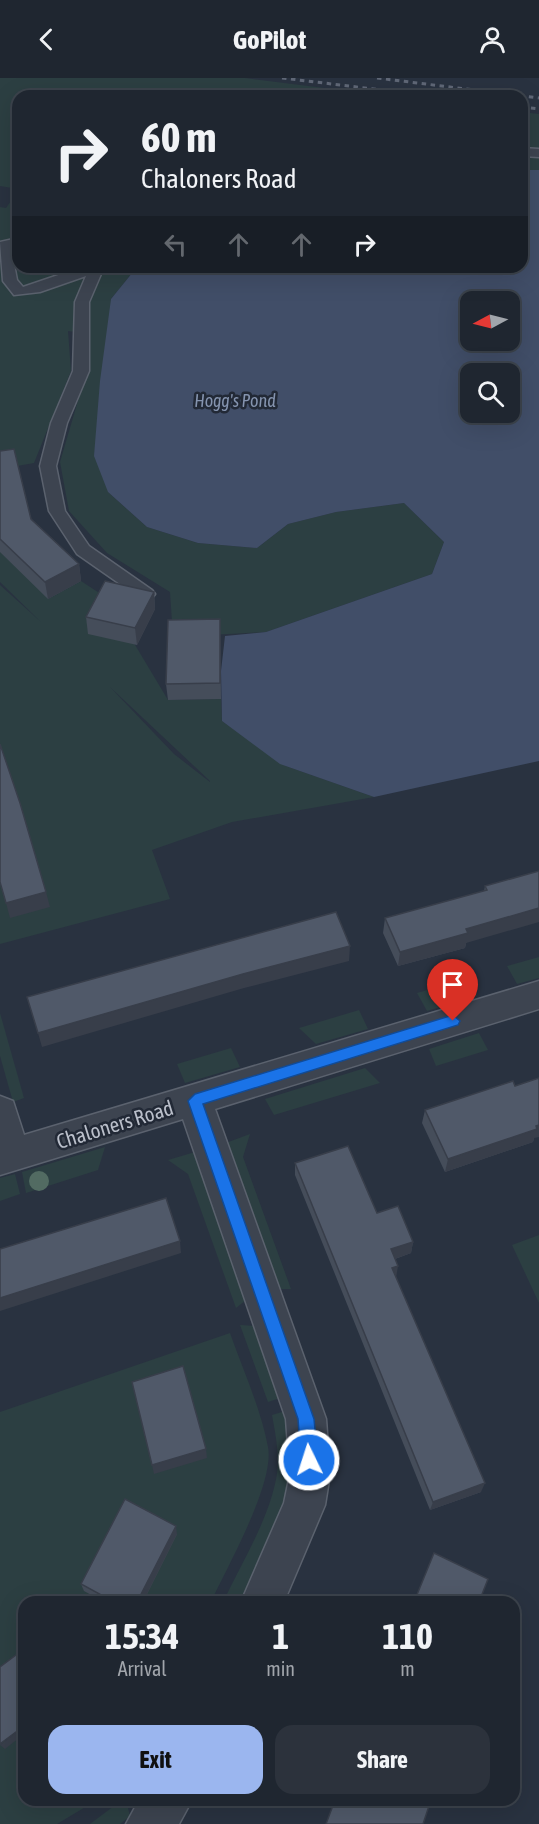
<!DOCTYPE html>
<html lang="en">
<head>
<meta charset="utf-8">
<style>
  :root { --surface:#1f2630; --page:#2c323c; --text:#f1f3f6; --muted:#a1a5ab; --line:#3c434c; --accent:#9bb6ef }
  body { margin:0; font-family:"Asap Condensed",sans-serif; background:var(--page); color:var(--text); height:100vh; display:flex; flex-direction:column; font-size:22px; white-space:nowrap }
  * { box-sizing:border-box; margin:0 }
  p { font-size:20px; color:var(--muted) }
  .icon { flex:none; width:33px; height:33px; fill:none; stroke:currentColor; stroke-width:2; stroke-linecap:round; stroke-linejoin:round }
  .map { position:relative; flex:1; overflow:hidden }
  .drawer { position:absolute; left:18px; top:1518px; width:502px; height:210px; display:flex; flex-direction:column; background:var(--surface); border-radius:18px; box-shadow:0 6px 24px #0002,0 0 0 2px var(--line) }
  .drawer>* { flex:none }
  .hud { position:absolute; left:12px; top:12px; width:516px; height:183px; border-radius:18px; box-shadow:0 6px 24px #0002,0 0 0 2px var(--line); background:#1f2630; color:var(--text); overflow:hidden }
  .needle { width:39px; rotate:263deg }
  .buttons { position:absolute; left:460px; top:213px; display:grid; gap:12px }
  .buttons a { display:grid; place-items:center; width:60px; height:60px; border-radius:12px; background:var(--surface); box-shadow:0 6px 24px #0002,0 0 0 2px var(--line); font-size:30px }
  .pin { position:absolute; display:grid; place-items:center; width:51px; height:51px; color:#fff; margin:-62px -26px; border-radius:50% 50% 50% 0; rotate:-45deg; box-shadow:0 0 6px #0007 }
  .pin .icon { rotate:45deg }
  .me { position:absolute; width:66px; margin:-33px; rotate:356deg; stroke-linejoin:round; filter:drop-shadow(0 0 4px #0008) }
  .turn { display:flex; align-items:center; gap:21px; height:126px; padding:0 30px; font-size:27px }
  .turn .icon { width:78px; height:78px; stroke-width:2.5 }
  .turn b { display:block; font-size:42px; line-height:51px }
  .lanes { display:flex; align-items:center; height:57px; padding:0 30px; background:#0003; justify-content:center; gap:30px; direction:ltr }
  .lanes .off { opacity:.35 }
  .eta { display:flex; justify-content:space-evenly; align-items:center; height:102px; text-align:center }
  .eta b { font-size:36px; font-weight:700; line-height:42px }
  .cta { display:flex; gap:12px; margin-top:auto; padding:12px 30px }
  .cta a { flex:1; height:69px; border-radius:18px; background:var(--accent); color:#111; font-size:24px; font-weight:700; line-height:69px; text-align:center }
  .cta a+a { background:var(--page); color:var(--text) }
  header { display:flex; justify-content:space-between; align-items:center; height:78px; padding:0 30px; background:var(--surface); font-size:27px; font-weight:700 }
  .map>svg:first-child { display:block }
  .green { fill:#2c3f42; fill-rule:evenodd }
  .water { fill:#414e68; fill-rule:evenodd }
  .lines { fill:none; stroke-linecap:round; stroke-linejoin:round }
  .lane-casing { stroke:#5b626e; stroke-width:3 }
  .street-casing { stroke:#5b626e; stroke-width:3 }
  .lane { fill:#3d4450; fill-rule:evenodd }
  .street { fill:#3d4450; fill-rule:evenodd }
  .rail { stroke:#606877; stroke-width:3; stroke-dasharray:4.5 4.5; stroke-linecap:butt }
  .tree { fill:#526b62 }
  .wall { fill:#454d5a }
  .shaded-wall { fill:#383e4a }
  .building { fill:#505969; stroke:#383e4a; stroke-width:1.5 }
  .route { fill:#1a73e8; stroke:#114b97; stroke-width:1.5 }
  .labels { text-anchor:middle; stroke-width:5; stroke-linejoin:round; paint-order:stroke }
  .far-water-label { font-size:18px; font-style:italic; fill:#8594af; stroke:#222936 }
  .street-label { font-size:21px; fill:#babfca; stroke:#222936 }
</style>
</head>
<body>
<header><svg class="icon" aria-label="back" viewBox="0 0 24 24"><path d="M15 5l-7 7 7 7"/></svg>GoPilot<svg class="icon" aria-label="person" viewBox="0 0 24 24"><circle cx="12" cy="8" r="4"/><path d="M4 21q1-7 8-7t8 7"/></svg></header>
<div class="map">
<svg width="539" height="1746" viewBox="0 0 539 1746">
  <rect width="100%" height="100%" fill="#293240"/>
  <g class="green">
    <path d="M0 0H245L389 18H18V73L10 78 18 82V111L0 108Z"/>
    <path d="M522 34 539 36V92H522Z"/>
    <path d="M18 113V189H137L111 221 108 414 147 449 198 465 257 470 288 446 336 434 404 425 444 464 432 496 266 554 173 559 170 514 107 475 69 433 60 384 87 292 90 256 68 253 71 293 34 385 0 391V129L6 130Z"/>
    <path d="M0 439 48 521 81 503 107 520 168 622 221 621 222 643 286 688 374 719 232 744 152 772 170 821 0 866V507L41 544 0 504ZM110 609 210 703V704L174 676Z"/>
    <path d="M539 879V900L517 906 507 888Z"/>
    <path d="M469 900 477 918 427 933 417 915Z"/>
    <path d="M359 932 368 951 316 966 299 950Z"/>
    <path d="M0 935 24 1020 13 1024 0 978Z"/>
    <path d="M479 955 488 972 436 988 429 971Z"/>
    <path d="M231 970 240 989 185 1005 177 986Z"/>
    <path d="M365 990 380 1005 274 1037 265 1021Z"/>
    <path d="M250 1056 243 1079 291 1211H278L223 1066Z"/>
    <path d="M105 1069 98 1092 26 1115 22 1094Z"/>
    <path d="M195 1074 246 1222 236 1230 188 1096 168 1082Z"/>
    <path d="M15 1096 20 1116 0 1123V1100Z"/>
    <path d="M539 1157V1225L512 1167Z"/>
    <path d="M240 1247 256 1248 280 1320 268 1324Z"/>
    <path d="M230 1255C243 1292 261 1331 268 1369 275 1405 227 1489 211 1524H24V1722H97L57 1746H0V1334Z"/>
    <path d="M285 1333C288 1360 294 1390 289 1417 281 1454 257 1490 241 1524H223C241 1486 266 1446 275 1406 281 1383 276 1359 272 1337Z"/>
    <path d="M122 1722H126L130 1738 120 1746H90Z"/>
  </g>
  <path class="water" d="M522 92H539V683L374 719 280 686 222 643 221 593 225 558 266 554 432 496 444 464 404 425 336 434 288 446 257 470 198 465 147 449 108 414 94 378 100 303 111 221 137 189H522ZM471 224H510V262H471ZM471 296H510V334H471Z"/>
  <g class="lines">
    <g class="lane-casing">
      <g id="lane">
        <path d="M522 70 539 71V79L522 78Z"/>
        <path d="M18 160V168L11 170 17 202 23 209 82 189H104L89 224V293L67 345 56 388 65 433 89 468 152 512 155 516 152 520H140L77 476 49 433 40 388 51 345 73 293 75 224 86 198 40 214 14 217 3 203 0 164Z"/>
      </g>
    </g>
    <g class="street-casing">
      <g id="street">
        <path d="M539 903V931L215 1031 326 1341 330 1396 325 1427 284 1524H241L284 1425 290 1396 286 1341 183 1041 0 1097V1018L13 1023 24 1057Z"/>
        <path d="M139 1722H192L179 1746H126Z"/>
      </g>
    </g>
    <use href="#lane" class="lane"/>
    <use href="#street" class="street"/>
    <g class="rail">
      <path d="M282 0 432 18"/>
      <path d="M377 0 539 20"/>
      <path d="M522 29 539 31"/>
    </g>
  </g>
  <circle class="tree" cx="39" cy="1103" r="10"/>
  <g class="wall">
    <path d="M0 373 31 441 79 486 81 503 48 521 0 474Z"/>
    <path d="M154 514 155 531 137 567 88 556 86 539Z"/>
    <path d="M220 541 221 621 168 622 166 606Z"/>
    <path d="M539 793 466 865 465 870 398 888 383 855 385 840 484 813 485 808Z"/>
    <path d="M425 1032 534 1060 533 1064 445 1094 422 1045Z"/>
    <path d="M295 1085 413 1164 411 1175 395 1181 396 1200 481 1414 430 1432 295 1097Z"/>
    <path d="M177 1456 143 1524H104L84 1513 81 1506Z"/>
  </g>
  <g class="shaded-wall">
    <path d="M79 486 81 503 48 521 45 504Z"/>
    <path d="M154 514 155 531 137 567 135 550Z"/>
    <path d="M46 814 50 829 10 840 6 825Z"/>
    <path d="M539 830V844L466 865 465 870 398 888 400 874 466 851Z"/>
    <path d="M350 868 349 883 244 910 42 969 38 955 243 896Z"/>
    <path d="M539 1047V1059L534 1060 533 1064 445 1094 448 1081Z"/>
    <path d="M180 1163 181 1175 0 1233V1220Z"/>
    <path d="M413 1164 411 1175 389 1183 391 1171Z"/>
    <path d="M398 1188 396 1200 390 1202 392 1190Z"/>
    <path d="M206 1371 207 1380 154 1396 152 1387Z"/>
    <path d="M485 1405 481 1414 430 1432 433 1424Z"/>
    <path d="M176 1448 177 1456 143 1524H137Z"/>
    <path d="M24 1648V1656L5 1671 0 1667Z"/>
  </g>
  <g class="building">
    <path d="M14 371 31 441 79 486 45 504 0 461V373Z"/>
    <path d="M105 503 154 514 135 550 86 539Z"/>
    <path d="M220 541V605L166 606 168 542Z"/>
    <path d="M0 666 20 725 46 814 6 825 0 804Z"/>
    <path d="M539 793V830L466 851 468 855 400 874 385 840 487 812 485 808Z"/>
    <path d="M336 834 350 868 243 896 38 955 27 919Z"/>
    <path d="M539 1000V1047L536 1048 537 1051 448 1081 425 1032 513 1003 515 1008Z"/>
    <path d="M348 1068 377 1135 398 1128 413 1164 391 1171 398 1188 392 1190 485 1405 433 1424 295 1085Z"/>
    <path d="M166 1120 180 1163 0 1220V1171Z"/>
    <path d="M183 1288 206 1371 152 1387 132 1304Z"/>
    <path d="M125 1421 176 1448 137 1524H114L81 1506Z"/>
    <path d="M434 1475 488 1501 479 1524H414Z"/>
    <path d="M24 1571V1648L0 1666V1589Z"/>
    <path d="M335 1722H431L423 1746H326Z"/>
  </g>
  <path class="route" d="M453 937 460 943 458 947 203 1026 314 1341 318 1382 315 1388 309 1391 304 1388 301 1382 298 1341 188 1023 195 1016Z"/>
  <g class="labels">
    <g class="far-water-label">
      <text x="235" y="329">Hogg's Pond</text>
    </g>
    <g class="street-label">
      <text transform="translate(115 1047) rotate(-17)" y="7">Chaloners Road</text>
    </g>
  </g>
</svg>
<div class="buttons">
<a><svg class="needle" viewBox="-14 -14 28 28"><path d="M0-13l5 13h-10z" fill="#e53935"/><path d="M0 13l5-13h-10z" fill="#a1a5ab"/></svg></a>
<a><svg class="icon" aria-label="search" viewBox="0 0 24 24"><circle cx="10" cy="10" r="6"/><path d="M15 15l6 6"/></svg></a>
</div>
<div class="pin" style="left:453px;top:943px;background:#d93025"><svg class="icon" aria-label="arrive" viewBox="0 0 24 24"><path d="M6 21V4h12l-3 4 3 4H6"/></svg></div>
<svg class="me" style="left:309px;top:1382px" viewBox="-20 -20 40 40"><circle r="17" fill="#1a73e8" stroke="#fff" stroke-width="3"/><path d="M0-11L8 9 0 5-8 9z" fill="#fff"/></svg>
<div class="hud">
<div class="turn"><svg class="icon" aria-label="right" viewBox="0 0 24 24"><path d="M7 20v-9h11M14 6l5 5-5 5"/></svg><div><b>60 m</b>Chaloners Road</div></div>
<div class="lanes"><svg class="icon off" aria-label="left" viewBox="0 0 24 24"><path d="M17 20v-9H6M10 6l-5 5 5 5"/></svg><svg class="icon off" aria-label="ahead" viewBox="0 0 24 24"><path d="M12 20V5M6 11l6-6 6 6"/></svg><svg class="icon off" aria-label="ahead" viewBox="0 0 24 24"><path d="M12 20V5M6 11l6-6 6 6"/></svg><svg class="icon" aria-label="right" viewBox="0 0 24 24"><path d="M7 20v-9h11M14 6l5 5-5 5"/></svg></div>
</div>
<section class="drawer">
<div class="eta">
<div><b>15:34</b><p>Arrival</p></div>
<div><b>1</b><p>min</p></div>
<div><b>110</b><p>m</p></div>
</div>
<div class="cta"><a>Exit</a><a>Share</a></div>
</section>
</div>
</body>
</html>
